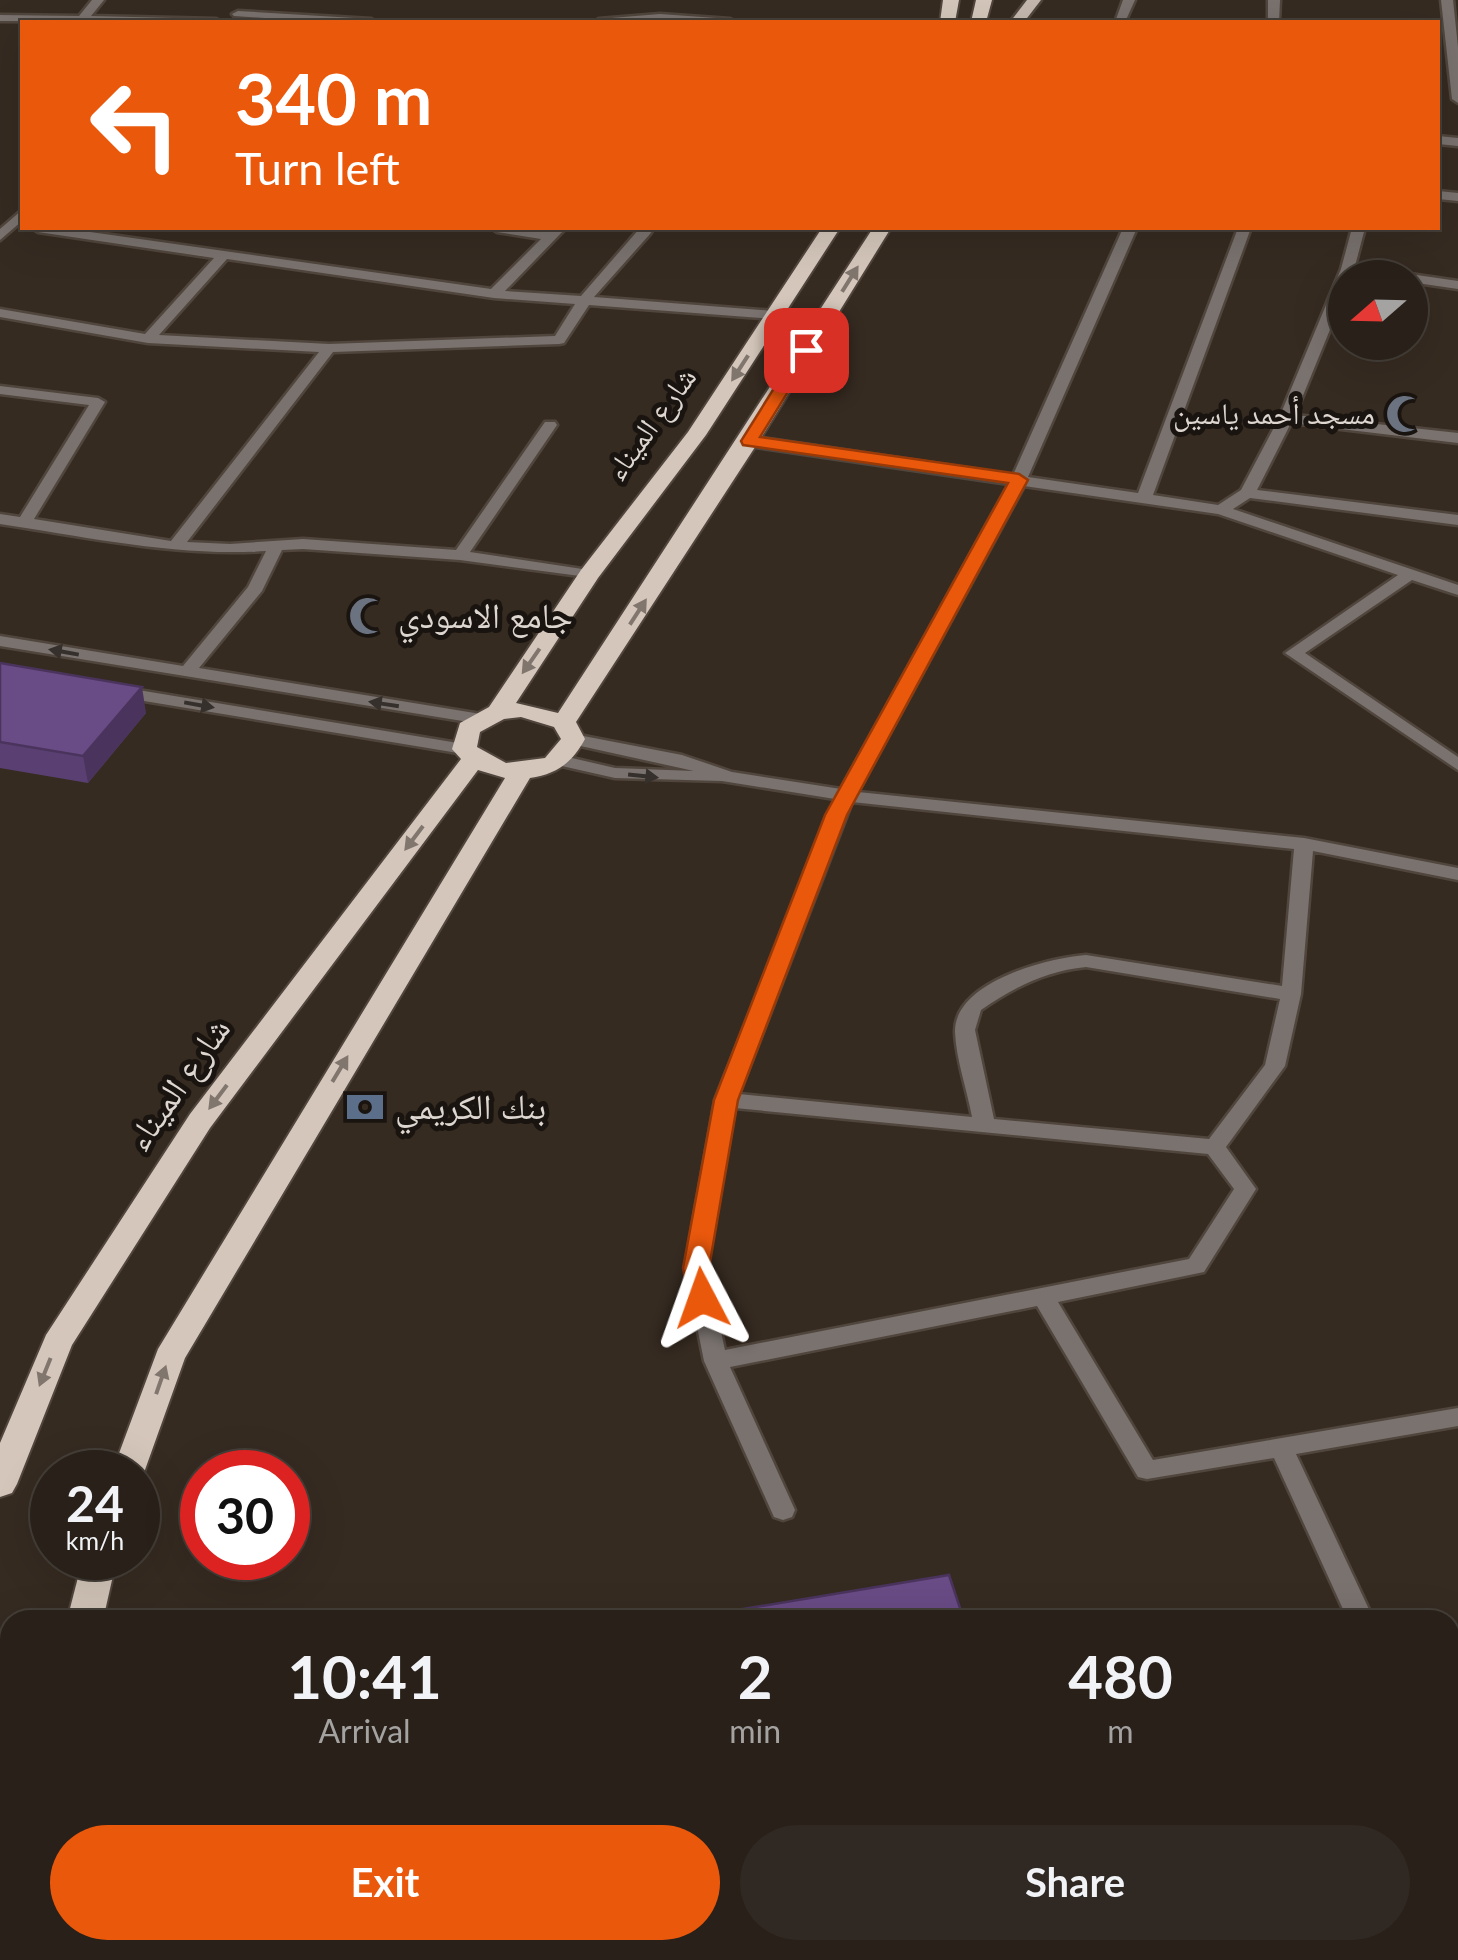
<!DOCTYPE html>
<html lang="en">
<head>
<meta charset="utf-8">
<style>
  :root { --surface:#282019; --page:#302822; --text:#f1f3f6; --muted:#a5a3a2; --line:#443e38; --accent:#ea580c }
  body { margin:0; font-family:Lato,"Noto Naskh Arabic",sans-serif; background:var(--page); color:var(--text); height:100vh; display:flex; flex-direction:column; font-size:38px; white-space:nowrap }
  * { box-sizing:border-box; margin:0 }
  p { font-size:32px; color:var(--muted) }
  .icon { flex:none; width:55px; height:55px; fill:none; stroke:currentColor; stroke-width:2; stroke-linecap:round; stroke-linejoin:round }
  .map { position:relative; flex:1; overflow:hidden }
  .drawer { position:absolute; left:0px; top:1610px; width:1460px; height:350px; display:flex; flex-direction:column; background:var(--surface); border-radius:30px 30px 0 0; box-shadow:0 10px 40px #0002,0 0 0 2px var(--line) }
  .drawer>* { flex:none }
  .banner { position:absolute; left:20px; top:20px; width:1420px; height:210px; border-radius:0px; box-shadow:0 10px 40px #0002,0 0 0 2px var(--line); background:#ea580c; color:#fff; overflow:hidden }
  .needle { width:65px; rotate:250deg }
  .fabs { position:absolute; left:1328px; top:260px; display:grid; gap:20px }
  .fabs a { display:grid; place-items:center; width:100px; height:100px; border-radius:50%; background:var(--surface); box-shadow:0 10px 40px #0002,0 0 0 2px var(--line); font-size:50px }
  .speed { position:absolute; left:30px; top:1450px; display:flex; gap:20px; font-size:50px; font-weight:700; text-align:center }
  .speed>* { display:grid; place-content:center; width:130px; height:130px; border-radius:50%; background:var(--surface); box-shadow:0 10px 40px #0002,0 0 0 2px var(--line); line-height:1 }
  .speed small { font-size:25px; font-weight:400 }
  .speed .limit { border:15px solid #d22; background:#fff; color:#111 }
  .pin { position:absolute; display:grid; place-items:center; width:85px; height:85px; color:#fff; margin:-42px; border-radius:20px; box-shadow:0 5px 15px #0006 }
  .me { position:absolute; width:110px; margin:-55px; rotate:356deg; stroke-linejoin:round; filter:drop-shadow(0 0 8px #0008) }
  .turn { display:flex; align-items:center; gap:35px; height:210px; padding:0 50px; font-size:45px }
  .turn .icon { width:130px; height:130px; stroke-width:2.5 }
  .turn b { display:block; font-size:70px; line-height:85px }
  .eta { display:flex; justify-content:space-evenly; align-items:center; height:170px; text-align:center }
  .eta b { font-size:60px; font-weight:700; line-height:70px }
  .cta { display:flex; gap:20px; margin-top:auto; padding:20px 50px }
  .cta a { flex:1; height:115px; border-radius:60px; background:var(--accent); color:#fff; font-size:40px; font-weight:700; line-height:115px; text-align:center }
  .cta a+a { background:var(--page); color:var(--text) }
  .map>svg:first-child { display:block }
  .lines { fill:none; stroke-linecap:round; stroke-linejoin:round }
  .minor-casing { stroke:#51463d; stroke-width:5 }
  .tertiary-casing { stroke:#51463d; stroke-width:5 }
  .primary-casing { stroke:#51463d; stroke-width:5 }
  .trunk-casing { stroke:#51463d; stroke-width:4 }
  .minor { fill:#79726e; fill-rule:evenodd }
  .tertiary { fill:#79726e; fill-rule:evenodd }
  .primary { fill:#c5b8ae; fill-rule:evenodd }
  .trunk { fill:#d4c6ba; fill-rule:evenodd }
  .wall { fill:#5a4072 }
  .shaded-wall { fill:#4a345d }
  .building { fill:#694b85; stroke:#4a345d; stroke-width:2.5 }
  .oneway { fill:#80766e }
  .oneway2 { fill:#36302c }
  .route { fill:#ea580c; stroke:#983908; stroke-width:2.5 }
  .labels { text-anchor:middle; stroke-width:10; stroke-linejoin:round; paint-order:stroke }
  .far-poi-label { font-size:30px; fill:#ddd6d0; stroke:#1a1410; text-anchor:end }
  .far-street-label { font-size:30px; fill:#ddd6d0; stroke:#1a1410 }
  .poi-label { font-size:35px; fill:#ddd6d0; stroke:#1a1410; text-anchor:start }
  .street-label { font-size:35px; fill:#ddd6d0; stroke:#1a1410 }
</style>
</head>
<body>
<div class="map">
<svg width="1458" height="1960" viewBox="0 0 1458 1960">
  <rect width="100%" height="100%" fill="#362b21"/>
  <g class="lines">
    <g class="minor-casing">
      <g id="minor">
        <path d="M92 0H104L91 16 216 19 222 22 0 21V15L79 16Z"/>
        <path d="M1123 0H1135L1125 22H1115Z"/>
        <path d="M1268 0H1280L1279 22H1268Z"/>
        <path d="M1441 0H1453L1458 47V103L1452 99Z"/>
        <path d="M238 11 371 19 377 22H323L234 16 232 14Z"/>
        <path d="M660 14 730 19 736 22H593L599 19Z"/>
        <path d="M1438 136 1458 138V146L1438 144Z"/>
        <path d="M22 210V221L0 240V229Z"/>
        <path d="M32 228H62L491 289 541 239 497 232 491 228 548 232 553 228H566L505 291 581 296 640 228H647L652 231 650 234 594 297 774 311 781 315 774 319 589 305 564 343 559 344 333 352 187 542 230 544 303 539 456 550 545 422H555L557 425 470 552 589 570 597 575 595 578 460 560 303 549 282 550 262 591 199 668 487 715 490 719 481 724 0 646V636L183 666 248 587 266 551C177 557 88 537 0 524V514L20 517 89 405 0 394V386L98 398 105 402 34 519 171 541 319 352 148 343 0 317V309L145 334 214 258 38 232ZM227 259 494 298 575 304 555 336 329 344 159 335Z"/>
        <path d="M1123 228H1137L1028 477 1138 493 1238 228H1251L1153 495 1218 505 1241 490 1279 418 1341 269 1352 228H1365L1355 266 1458 281V289L1410 282V278L1353 274 1351 278H1345V293L1295 415 1458 433V443L1291 423 1257 490 1458 515V525L1250 498 1233 509 1458 585V595L1412 580 1305 653 1458 757V770L1285 653 1398 575 1218 514 1024 486 858 792 1304 838 1458 868V880L1313 851 1301 994 1285 1066 1226 1147 1256 1189 1204 1272 1058 1302 1153 1460 1458 1408V1426L1296 1454 1374 1620H1348L1274 1458 1147 1479 1138 1477 1037 1306 730 1367 795 1510 792 1517 783 1520 774 1517 704 1361 685 1267 715 1100 835 799 722 781 615 778 553 764 550 760 559 755 615 768 694 771 567 743 564 739 567 735 573 734 682 755 732 772 841 789 1009 484 749 446 741 441 749 436 1013 475ZM852 802 1294 849 1282 986 1086 955C1047 958 954 982 955 1032 956 1059 967 1090 972 1117L739 1094ZM1086 967 1280 999 1265 1065 1209 1139 994 1119 975 1030 981 1010C1014 987 1046 971 1086 967ZM735 1108 1208 1154 1234 1189 1189 1259 725 1350 707 1267Z"/>
        <path d="M120 687 464 744 473 749 464 754 114 696 111 692 114 688Z"/>
        <path d="M1458 1781V1805L1450 1806V1782Z"/>
        <path d="M583 1950H657L651 1960H577Z"/>
        <path d="M1394 1950H1422L1426 1960H1398Z"/>
      </g>
    </g>
    <g class="tertiary-casing">
      <path id="tertiary" d="M1438 191 1458 193V201L1438 199Z"/>
    </g>
    <g class="primary-casing">
      <path id="primary" d="M1027 0H1041L1024 22H1010Z"/>
    </g>
    <g class="trunk-casing">
      <g id="trunk">
        <path d="M943 0H959L955 22H940Z"/>
        <path d="M976 0H992L986 22H971Z"/>
        <path d="M822 228H840L706 435 598 578 516 703 558 713 873 228H891L759 441 576 722 585 739C572 763 557 774 530 778L185 1358 141 1481 138 1482V1472H112L158 1349 505 778 478 770 210 1128 72 1345 17 1484 12 1493 0 1497V1443L46 1335 190 1114 461 759 452 749 460 723 489 707 581 570 688 432ZM521 717 554 727 561 739 545 758 506 763 477 747 480 732 504 719Z"/>
        <path d="M83 1558H117L103 1620H67Z"/>
        <path d="M10 1933V1950H34L33 1960H0V1937Z"/>
      </g>
    </g>
    <use href="#minor" class="minor"/>
    <use href="#tertiary" class="tertiary"/>
    <use href="#primary" class="primary"/>
    <use href="#trunk" class="trunk"/>
  </g>
  <path class="wall" d="M0 663 146 713 88 783 0 768Z"/>
  <path class="shaded-wall" d="M142 687 146 713 88 783 83 756Z"/>
  <g class="building">
    <path d="M0 663 142 687 83 756 0 742Z"/>
    <path d="M949 1575 964 1620H677Z"/>
    <path d="M1053 1950H1229L1233 1960H1001Z"/>
  </g>
  <defs><path id="oneway-solid" d="M-6-.8H1V-3.2L6.5 0L1 3.2V.8H-6Z" transform="scale(2.5)"/></defs>
  <g class="oneway">
    <use href="#oneway-solid" transform="translate(850 279) rotate(-58)"/>
    <use href="#oneway-solid" transform="translate(740 368) rotate(123)"/>
    <use href="#oneway-solid" transform="translate(638 612) rotate(-57)"/>
    <use href="#oneway-solid" transform="translate(531 661) rotate(125)"/>
    <use href="#oneway-solid" transform="translate(414 838) rotate(127)"/>
    <use href="#oneway-solid" transform="translate(340 1069) rotate(-59)"/>
    <use href="#oneway-solid" transform="translate(218 1097) rotate(127)"/>
    <use href="#oneway-solid" transform="translate(45 1372) rotate(112)"/>
    <use href="#oneway-solid" transform="translate(161 1380) rotate(-71)"/>
  </g>
  <g class="oneway2">
    <use href="#oneway-solid" transform="translate(64 652) rotate(-170)"/>
    <use href="#oneway-solid" transform="translate(384 704) rotate(-171)"/>
    <use href="#oneway-solid" transform="translate(199 705) rotate(10)"/>
    <use href="#oneway-solid" transform="translate(643 776) rotate(6)"/>
  </g>
  <path class="route" d="M806 345 814 350 760 437 1019 474 1028 480 847 815 738 1100 709 1268 715 1298 702 1308 689 1298 683 1268 714 1100 825 815 1008 483 743 445 741 441 798 350Z"/>
  <defs>
    <g id="mosque-bare" transform="scale(3)"><path d="M3.5-4.9A6 6 0 1 0 3.5 4.9A5 5 0 1 1 3.5-4.9Z" fill="#6b7280" stroke="#1a1410" stroke-width="2.5" paint-order="stroke"/></g>
    <g id="bank-bare" transform="scale(3)"><path d="M-6-4H6V4H-6ZM0-2.3a2.3 2.3 0 1 0 0 4.6a2.3 2.3 0 1 0 0-4.6Z" fill="#5c6f8a" stroke="#1a1410" stroke-width="2.5" paint-order="stroke"/></g>
  </defs>
  <g fill-rule="evenodd">
    <use href="#mosque-bare" x="1405" y="414"/>
    <use href="#mosque-bare" x="368" y="616"/>
    <use href="#bank-bare" x="365" y="1107"/>
  </g>
  <g class="labels">
    <g class="far-poi-label">
      <text x="1375" y="424">مسجد أحمد ياسين</text>
    </g>
    <g class="far-street-label">
      <text transform="translate(651 424) rotate(-54)" y="10">شارع الميناء</text>
    </g>
    <g class="poi-label">
      <text x="398" y="628">جامع الاسودي</text>
      <text x="395" y="1119">بنك الكريمي</text>
    </g>
    <g class="street-label">
      <text transform="translate(178 1084) rotate(-55)" y="12">شارع الميناء</text>
    </g>
  </g>
</svg>
<div class="fabs">
<a><svg class="needle" viewBox="-14 -14 28 28"><path d="M0-13l5 13h-10z" fill="#e53935"/><path d="M0 13l5-13h-10z" fill="#a5a3a2"/></svg></a>
</div>
<div class="speed"><div>24<small>km/h</small></div><div class="limit">30</div></div>
<div class="pin" style="left:806px;top:350px;background:#d93025"><svg class="icon" aria-label="arrive" viewBox="0 0 24 24"><path d="M6 21V4h12l-3 4 3 4H6"/></svg></div>
<svg class="me" style="left:702px;top:1298px" viewBox="-20 -20 40 40"><path d="M0-17L14 15 0 8-14 15z" fill="#ea580c" stroke="#fff" stroke-width="4"/></svg>
<div class="banner">
<div class="turn"><svg class="icon" aria-label="left" viewBox="0 0 24 24"><path d="M17 20v-9H6M10 6l-5 5 5 5"/></svg><div><b>340 m</b>Turn left</div></div>
</div>
<section class="drawer">
<div class="eta">
<div><b>10:41</b><p>Arrival</p></div>
<div><b>2</b><p>min</p></div>
<div><b>480</b><p>m</p></div>
</div>
<div class="cta"><a>Exit</a><a>Share</a></div>
</section>
</div>
</body>
</html>
